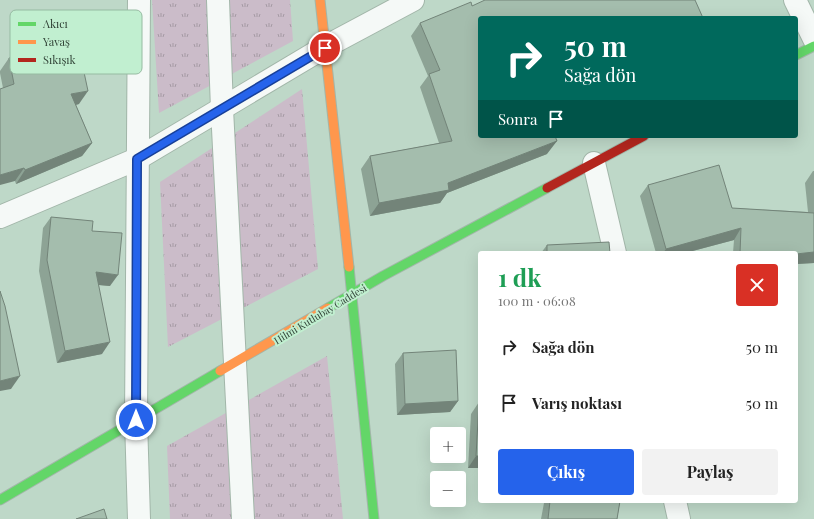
<!DOCTYPE html>
<html lang="tr">
<head>
<meta charset="utf-8">
<style>
  :root { --surface:#fff; --page:#f2f2f2; --text:#222; --muted:#767676; --accent:#2563eb }
  body { margin:0; font-family:"Playfair Display",serif; background:var(--page); color:var(--text); height:100vh; display:flex; flex-direction:column; font-size:15px; white-space:nowrap }
  * { box-sizing:border-box; margin:0 }
  p { font-size:13px; color:var(--muted) }
  .icon { flex:none; width:22px; height:22px; fill:none; stroke:currentColor; stroke-width:2; stroke-linecap:round; stroke-linejoin:round }
  .map { position:relative; flex:1; overflow:hidden }
  .sheet { position:absolute; left:478px; top:251px; width:320px; height:252px; display:flex; flex-direction:column; background:var(--surface); border-radius:4px; box-shadow:0 4px 16px #0002 }
  .sheet>* { flex:none }
  .top-card { position:absolute; left:478px; top:16px; width:320px; height:122px; border-radius:4px; box-shadow:0 4px 16px #0002; background:#00695c; color:#fff; overflow:hidden }
  .buttons { position:absolute; left:430px; top:427px; display:grid; gap:8px }
  .buttons a { display:grid; place-items:center; width:36px; height:36px; border-radius:4px; background:var(--surface); box-shadow:0 4px 16px #0002; font-size:20px }
  .pin { position:absolute; display:grid; place-items:center; width:34px; height:34px; color:#fff; margin:-17px; border:2px solid #fff; border-radius:50%; box-shadow:0 1px 4px #0007 }
  .me { position:absolute; width:44px; margin:-22px; rotate:0deg; stroke-linejoin:round; filter:drop-shadow(0 0 3px #0008) }
  .turn { display:flex; align-items:center; gap:14px; height:84px; padding:0 20px; font-size:18px }
  .turn .icon { width:52px; height:52px; stroke-width:2.5 }
  .turn b { display:block; font-size:28px; line-height:34px }
  .then { display:flex; align-items:center; height:38px; padding:0 20px; background:#0003; gap:8px; font-size:15px }
  .round { display:grid; place-items:center; flex:none; width:42px; height:42px; border-radius:4px; background:var(--page) }
  .summary { display:flex; align-items:center; justify-content:space-between; height:68px; padding:0 20px }
  h1 { font-size:24px; font-weight:700; line-height:30px; color:#1e9e55 }
  .cta { display:flex; gap:8px; margin-top:auto; padding:8px 20px }
  .cta a { flex:1; height:46px; border-radius:4px; background:var(--accent); color:#fff; font-size:16px; font-weight:700; line-height:46px; text-align:center }
  .cta a+a { background:var(--page); color:var(--text) }
  ul { padding:0; list-style:none }
  li { display:flex; align-items:center; gap:12px; height:56px; padding:0 20px }
  li div { flex:1 }
  li b { display:block; font-size:15px }
  li em { font-style:normal }
  .map>svg:first-child { display:block }
  .grass { fill:url(#grass-tufts) }
  .lines { fill:none; stroke-linecap:round; stroke-linejoin:round }
  .street-casing { stroke:#a2b6a9; stroke-width:24 }
  .fast-casing { stroke:#a2b6a9; stroke-width:11 }
  .slow-casing { stroke:#a2b6a9; stroke-width:11 }
  .jam-casing { stroke:#a2b6a9; stroke-width:11 }
  .street { stroke:#f5f9f7; stroke-width:22 }
  .fast { stroke:#63d668; stroke-width:9 }
  .slow { stroke:#ff974d; stroke-width:9 }
  .jam { stroke:#b3261e; stroke-width:9 }
  .wall { fill:#8da395 }
  .shaded-wall { fill:#738479 }
  .building { fill:#a4bdad; stroke:#738479 }
  .route-casing { stroke:#184099; stroke-width:10 }
  .route { stroke:#2563eb; stroke-width:7 }
  .labels { text-anchor:middle; stroke-width:4; stroke-linejoin:round; paint-order:stroke }
  .street-label { font-size:10px; fill:#304236; stroke:#c1efd0 }
  .key { fill:#c1efd0; stroke:#96bba2; stroke-width:1 }
  .key-label { font-size:11px; fill:#304236 }
</style>
</head>
<body>
<div class="map">
<svg width="814" height="519" viewBox="0 0 814 519">
  <defs>
    <pattern id="grass-tufts" width="24" height="20" patternUnits="userSpaceOnUse"><rect width="24" height="20" fill="#cbbcc9"/><path d="M3 7l-1-3M5 7V3M7 7l1-3M15 17l-1-3M17 17v-4M19 17l1-3" fill="none" stroke="#a59aa4"/></pattern>
  </defs>
  <rect width="100%" height="100%" fill="#bed8c8"/>
  <g class="grass">
    <path d="M152 0H290L293 41 159 113Z"/>
    <path d="M302 89 318 269 168 347 160 182Z"/>
    <path d="M327 356 343 519H170L167 446Z"/>
  </g>
  <g class="lines">
    <g class="street-casing">
      <g id="street">
        <path d="M218 0 222 109 243 519"/>
        <path d="M795 0 814 39"/>
        <path d="M594 163 615 253"/>
        <path d="M0 217 137 159 325 47 413 0"/>
        <path d="M675 501 679 519"/>
        <path d="M139 519 136 420 139 0"/>
      </g>
    </g>
    <g class="fast-casing">
      <g id="fast">
        <path d="M796 55 814 46"/>
        <path d="M349 267 374 519"/>
        <path d="M328 308 383 276 547 188"/>
        <path d="M0 500 220 371"/>
      </g>
    </g>
    <g class="slow-casing">
      <g id="slow">
        <path d="M320 0 349 267"/>
        <path d="M220 371 328 308"/>
      </g>
    </g>
    <g class="jam-casing">
      <path id="jam" d="M547 188 644 136"/>
    </g>
    <use href="#street" class="street"/>
    <use href="#fast" class="fast"/>
    <use href="#slow" class="slow"/>
    <use href="#jam" class="jam"/>
  </g>
  <g class="wall">
    <path d="M472 6 480 18 547 154 447 193 440 203 370 216 361 169 370 156 439 143 420 87 428 76 411 36 420 23Z"/>
    <path d="M9 58 79 104 76 105 92 143 82 156 16 184 15 181 3 88 0 73V71Z"/>
    <path d="M813 171H814V263L796 264V253H733L734 240 685 253H656L640 196 648 185 732 208 808 212 805 183Z"/>
    <path d="M51 217 92 231 110 286 99 285 102 354 57 363 39 271 43 228Z"/>
    <path d="M547 245 610 253H541Z"/>
    <path d="M403 353 458 401 450 412 397 415 395 364Z"/>
    <path d="M479 402H480V468H468L471 414Z"/>
    <path d="M545 501H620L617 519H541L544 503Z"/>
  </g>
  <g class="shaded-wall">
    <path d="M88 91 79 104 62 108 71 94Z"/>
    <path d="M557 141 547 154 447 193 440 203 370 216 379 203 448 183Z"/>
    <path d="M92 143 82 156 16 184 25 170Z"/>
    <path d="M24 168 15 181 0 185V175Z"/>
    <path d="M741 228 734 240 685 253H663L666 249Z"/>
    <path d="M814 252V263L796 264V254Z"/>
    <path d="M96 272 118 275 110 286 88 284Z"/>
    <path d="M110 342 102 354 57 363 65 351Z"/>
    <path d="M20 376 11 389 0 391V381Z"/>
    <path d="M458 401 450 412 397 415 405 404Z"/>
    <path d="M476 456H480V468H468Z"/>
  </g>
  <g class="building">
    <path d="M485 0H695L703 18H480V136H555L557 141 448 183 449 190 379 203 370 156 452 141 429 74 440 70 420 23 471 2 472 6Z"/>
    <path d="M78 44 88 91 71 94 92 143 25 170 24 168 0 175V89L14 84 9 58Z"/>
    <path d="M719 165 732 208 814 213V252L796 254V253H740L741 228 666 249 648 185Z"/>
    <path d="M51 217 93 221 92 231 122 233 118 275 96 272 110 342 65 351 47 260Z"/>
    <path d="M609 242 610 253H547V245Z"/>
    <path d="M0 291 5 306 20 376 0 381Z"/>
    <path d="M456 350 458 401 405 404 403 353Z"/>
    <path d="M479 402H480V456H476Z"/>
    <path d="M550 501H620L617 519H548Z"/>
    <path d="M104 509 107 519H76Z"/>
  </g>
  <g class="lines">
    <g class="route-casing">
      <path id="route" d="M136 420 137 159 325 48"/>
    </g>
    <use href="#route" class="route"/>
  </g>
  <g class="labels">
    <g class="street-label">
      <text transform="translate(320 314) rotate(-31)" y="4">Hilmi Kutlubay Caddesi</text>
    </g>
  </g>
  <rect x="10" y="10" width="132" height="64" rx="6" class="key"/>
  <rect x="18" y="22" width="18" height="4" fill="#63d668"/>
  <rect x="18" y="40" width="18" height="4" fill="#ff974d"/>
  <rect x="18" y="58" width="18" height="4" fill="#b3261e"/>
  <g class="key-label">
    <text x="43" y="28">Akıcı</text>
    <text x="43" y="46">Yavaş</text>
    <text x="43" y="64">Sıkışık</text>
  </g>
</svg>
<div class="buttons">
<a>+</a>
<a>−</a>
</div>
<div class="pin" style="left:325px;top:48px;background:#d93025"><svg class="icon" aria-label="arrive" viewBox="0 0 24 24"><path d="M6 21V4h12l-3 4 3 4H6"/></svg></div>
<svg class="me" style="left:136px;top:420px" viewBox="-20 -20 40 40"><circle r="17" fill="#2563eb" stroke="#fff" stroke-width="3"/><path d="M0-11L8 9 0 5-8 9z" fill="#fff"/></svg>
<div class="top-card">
<div class="turn"><svg class="icon" aria-label="right" viewBox="0 0 24 24"><path d="M7 20v-9h11M14 6l5 5-5 5"/></svg><div><b>50 m</b>Sağa dön</div></div>
<div class="then">Sonra<svg class="icon" aria-label="arrive" viewBox="0 0 24 24"><path d="M6 21V4h12l-3 4 3 4H6"/></svg></div>
</div>
<section class="sheet">
<div class="summary"><div><h1>1 dk</h1><p>100 m · 06:08</p></div><a class="round" style="background:#d93025;color:#fff"><svg class="icon" aria-label="close" viewBox="0 0 24 24"><path d="M6 6l12 12M18 6L6 18"/></svg></a></div>
<ul>
<li><svg class="icon" aria-label="right" viewBox="0 0 24 24"><path d="M7 20v-9h11M14 6l5 5-5 5"/></svg><div><b>Sağa dön</b></div><em>50 m</em></li>
<li><svg class="icon" aria-label="arrive" viewBox="0 0 24 24"><path d="M6 21V4h12l-3 4 3 4H6"/></svg><div><b>Varış noktası</b></div><em>50 m</em></li>
</ul>
<div class="cta"><a>Çıkış</a><a>Paylaş</a></div>
</section>
</div>
</body>
</html>
